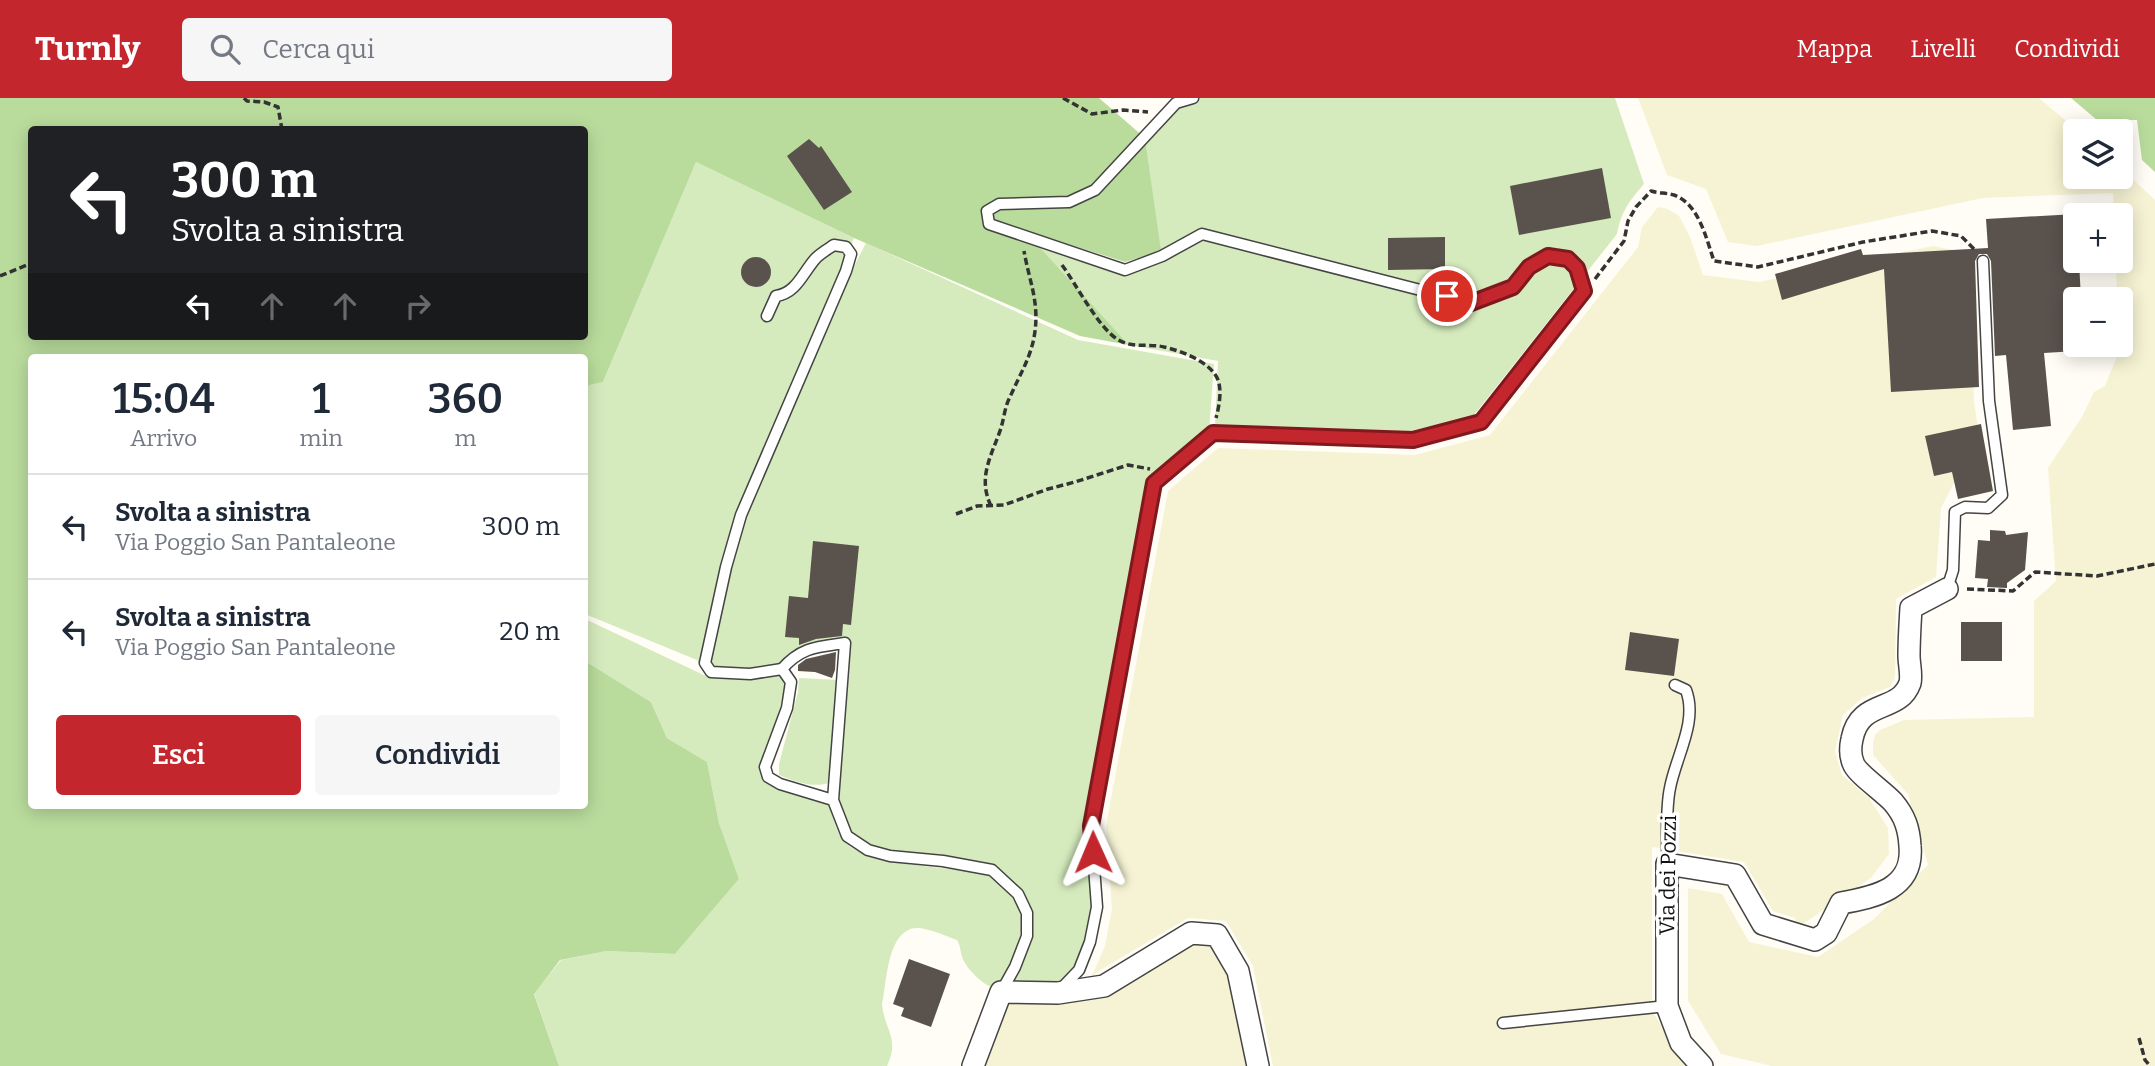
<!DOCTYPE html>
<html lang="it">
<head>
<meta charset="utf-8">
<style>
  :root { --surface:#fff; --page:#f6f6f7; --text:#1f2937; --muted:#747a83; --line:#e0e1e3; --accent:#c4262e }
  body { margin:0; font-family:Bitter,serif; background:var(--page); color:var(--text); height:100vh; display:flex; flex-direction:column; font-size:26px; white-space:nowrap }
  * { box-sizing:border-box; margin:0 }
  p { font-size:23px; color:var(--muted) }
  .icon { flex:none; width:38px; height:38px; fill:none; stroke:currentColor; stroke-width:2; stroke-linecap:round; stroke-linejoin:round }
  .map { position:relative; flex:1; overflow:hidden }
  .sheet { position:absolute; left:28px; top:256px; width:560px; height:455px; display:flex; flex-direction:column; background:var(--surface); border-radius:7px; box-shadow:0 4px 18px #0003 }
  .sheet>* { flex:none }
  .top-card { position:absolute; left:28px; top:28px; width:560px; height:214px; border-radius:7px; box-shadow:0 4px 18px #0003; background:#202124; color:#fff; overflow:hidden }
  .tools { position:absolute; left:2063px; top:21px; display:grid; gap:14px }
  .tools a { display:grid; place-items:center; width:70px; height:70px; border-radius:7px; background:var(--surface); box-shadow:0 4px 18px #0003; font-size:35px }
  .pin { position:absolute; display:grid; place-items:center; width:60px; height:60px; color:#fff; margin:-30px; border:4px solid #fff; border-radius:50%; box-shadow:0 2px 7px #0007 }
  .me { position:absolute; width:77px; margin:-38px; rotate:359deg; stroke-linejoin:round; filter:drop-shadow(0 0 5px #0008) }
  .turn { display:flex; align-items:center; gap:24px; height:147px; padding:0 28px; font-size:32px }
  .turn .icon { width:91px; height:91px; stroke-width:2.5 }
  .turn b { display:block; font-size:49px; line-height:60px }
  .lanes { display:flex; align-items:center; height:66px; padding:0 28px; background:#0003; justify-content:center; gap:35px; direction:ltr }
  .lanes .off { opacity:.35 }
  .eta { display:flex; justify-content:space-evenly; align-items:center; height:119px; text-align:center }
  .eta b { font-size:42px; font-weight:600; line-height:49px }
  .primary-button { display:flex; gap:14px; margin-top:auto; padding:14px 28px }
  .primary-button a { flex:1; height:80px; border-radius:7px; background:var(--accent); color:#fff; font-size:28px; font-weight:600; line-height:80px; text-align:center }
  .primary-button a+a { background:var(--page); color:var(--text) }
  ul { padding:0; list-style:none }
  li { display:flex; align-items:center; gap:21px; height:105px; padding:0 28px; border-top:2px solid var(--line) }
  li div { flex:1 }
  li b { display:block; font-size:26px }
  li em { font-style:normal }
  header { display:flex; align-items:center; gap:42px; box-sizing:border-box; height:98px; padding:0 35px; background:var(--accent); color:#fff }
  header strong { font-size:33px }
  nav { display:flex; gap:38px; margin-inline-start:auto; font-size:24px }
  .search { width:490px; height:63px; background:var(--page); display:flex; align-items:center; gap:18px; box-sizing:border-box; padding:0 24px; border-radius:7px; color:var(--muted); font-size:26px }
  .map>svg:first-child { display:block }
  .farmland { fill:#f6f3d4 }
  .green { fill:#d5ebbd }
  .forest { fill:#b9dc9c; fill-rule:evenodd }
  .building { fill:#5a524d }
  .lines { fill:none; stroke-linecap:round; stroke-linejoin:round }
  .lane-casing { stroke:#444; stroke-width:13 }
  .street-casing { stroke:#444; stroke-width:24 }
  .path { stroke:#333; stroke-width:3.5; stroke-dasharray:7 3.5; stroke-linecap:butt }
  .lane { stroke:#fff; stroke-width:10 }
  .street { stroke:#fff; stroke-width:21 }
  .route-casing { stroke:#7f191e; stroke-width:18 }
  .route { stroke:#c4262e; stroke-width:12 }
  .labels { text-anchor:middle; stroke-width:7; stroke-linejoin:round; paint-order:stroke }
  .street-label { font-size:21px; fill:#111; stroke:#fff }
</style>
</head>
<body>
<header>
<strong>Turnly</strong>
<div class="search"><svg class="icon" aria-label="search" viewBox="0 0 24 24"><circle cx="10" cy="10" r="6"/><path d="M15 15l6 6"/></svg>Cerca qui</div>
<nav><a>Mappa</a><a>Livelli</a><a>Condividi</a></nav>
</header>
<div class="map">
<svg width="2155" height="968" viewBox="0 0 2155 968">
  <rect width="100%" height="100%" fill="#fffdf5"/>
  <g class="farmland">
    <path d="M1638 0H2039L2078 33H2076V79H2121V58L2123 72 2155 102V968H1772L1721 956 1688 903V790L1722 796 1749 844 1818 859 1874 821 1928 767 1908 696 1873 657V644L1875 637 1880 632 1904 622 2034 619V503L2056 483 2048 370 2082 319 2094 294 2105 288 2119 253 2121 201H2117L2116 163H2121V117H2114L2113 95 1983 100 1757 148 1728 144 1706 91 1667 77Z"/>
    <path d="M1658 109 1668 111 1679 118 1690 139 1703 177 1759 184 1933 148 1954 152 1969 168 1974 304 1979 337 1941 410 1936 479 1896 501 1895 580 1890 589 1862 600 1843 617 1835 653 1842 677 1869 700 1888 730 1889 756 1871 780 1797 830 1795 820 1773 813 1744 764 1652 749V913L1687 968H1273L1253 868 1226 823 1188 820 1097 874 1091 880 1105 848 1112 810 1106 728 1168 393 1218 350 1415 357 1490 337 1638 149 1642 129Z"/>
    <path d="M1193 842 1213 844 1232 876 1250 968H986L1009 904 1058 903Z"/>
  </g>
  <g class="green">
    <path d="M1186 0H1615L1644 86C1629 103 1621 114 1617 136L1474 317 1406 335 1215 329 1218 263 1129 247 1033 142 1125 172 1161 158 1145 40Z"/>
    <path d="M696 64 854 140 736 414 720 467 699 566 697 562 585 516 584 288 603 284Z"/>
    <path d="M866 145 1078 242 1214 266 1209 333 1150 383 1086 727 1093 809 1086 843 1075 870 1056 891 1009 890 1032 814 994 768 891 753 870 748 851 735 838 701 849 540 807 547 790 555 780 567 750 571 713 570 710 564 730 470 745 418 850 176Z"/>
    <path d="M585 521 710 580 750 582 779 577 785 586 780 611 759 669 763 683 778 691 828 706C833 717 836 733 842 741 863 768 937 767 970 774 977 775 985 776 991 779 997 783 1002 789 1007 794 1038 821 1012 862 996 891 983 887 967 872 962 859 960 853 961 849 957 842 946 838 933 832 920 830 887 827 887 884 882 907 885 933 900 940 887 968H559L534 895 561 862 607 853 675 856 739 781 719 725 707 664 667 640 651 604 585 563Z"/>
    <path d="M799 580 838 582 829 685C811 690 797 684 779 677V666L798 594Z"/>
  </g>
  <g class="forest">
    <path d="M0 0H1099L1145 40 1161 153 1125 164 1024 132 1129 247 1080 238 854 140 696 64 603 284 585 288 584 259H32V707H584L585 563 651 604 667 640 707 664 719 725 739 781 675 856 607 853 560 862 534 896 559 968H0ZM32 32H584V238H32Z"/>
    <path d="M2071 0H2155V74L2142 62 2137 22H2097Z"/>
  </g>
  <g class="building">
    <path d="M809 41 819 50 821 48 852 94 824 112 787 58Z"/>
    <path d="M1602 70 1611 120 1519 137 1510 88Z"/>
    <path d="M2076 116V163H2079L2081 201H2076V253L2044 255 2051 328 2013 332 2006 257 1995 258 1991 163 1987 156H1979L1975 163 1979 289 1891 294 1884 171 1782 202 1775 176 1861 151 1863 157 1988 150 1986 121Z"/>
    <path d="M1445 139V171L1388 172V140Z"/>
    <circle cx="756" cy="174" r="15"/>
    <path d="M1981 326 1993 393 1958 401 1952 374 1934 378 1925 338Z"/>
    <path d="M1990 432 2005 433 2006 437 2028 434 2025 472 2007 485V490L1987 489 1988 481 1975 480 1978 442 1990 443Z"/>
    <path d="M813 443 859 448 851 527 843 526 842 538 816 541 799 547V540L785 539 789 498 808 500Z"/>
    <rect x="1961" y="524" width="41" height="39"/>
    <path d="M1630 534 1679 541 1674 578 1625 572Z"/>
    <path d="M836 554 835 572 832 580 815 574 798 573V567L806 561Z"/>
    <path d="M909 861 950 876 931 929 901 918 904 910 893 906Z"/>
  </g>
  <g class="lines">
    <g class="lane-casing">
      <g id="lane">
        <path d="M767 218 776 198C797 195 803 174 816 160 821 155 828 151 834 147L846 149 851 156 846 173 741 417 726 469 705 565 711 574 750 576 782 571"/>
        <path d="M1947 491 1953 472 1955 414 1965 409 1988 410 2002 397 1989 303 1983 163"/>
        <path d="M833 702 780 686 768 679 765 669 787 610 791 584 782 571C801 549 817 549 845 545L833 702 847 738 868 752 890 758 943 763 992 772 1018 796 1027 815V838L1015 869 1001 894"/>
        <path d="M1667 766C1668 742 1665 714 1670 690 1676 658 1698 624 1686 592L1675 587"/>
        <path d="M1059 893 1079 872 1090 844 1097 809 1091 728 1154 385 1213 335 1413 342 1481 324 1585 193 1577 170 1568 161 1548 158 1529 169 1513 189 1471 205 1202 136 1162 158 1125 172 989 126 987 113 999 106 1069 104 1095 92 1176 5 1193 0"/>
        <path d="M1503 925 1667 908"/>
      </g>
    </g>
    <g class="street-casing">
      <g id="street">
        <path d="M973 968 1001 894 1058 895 1104 888 1191 835 1217 837 1238 873 1258 968"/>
        <path d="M1702 968 1681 945 1667 908V766L1735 777 1763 826 1815 842 1826 835 1841 805C1875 799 1914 791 1910 748 1909 731 1905 718 1893 704 1884 694 1859 677 1854 667 1850 659 1850 650 1852 641 1860 600 1899 616 1910 585 1912 577 1909 566 1909 558 1909 542 1910 526 1911 510L1947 491"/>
      </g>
    </g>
    <g class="path">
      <path d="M244 0 247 3 264 4 278 9 282 32"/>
      <path d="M1063 0 1092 16 1123 12 1148 14"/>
      <path d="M1062 167C1076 186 1098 229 1117 241 1132 251 1148 245 1164 249 1182 253 1211 264 1218 282 1222 293 1219 309 1216 320"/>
      <path d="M0 178 32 165"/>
      <path d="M1595 181 1624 143 1628 123 1636 109 1651 93C1658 95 1667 95 1674 97 1699 106 1706 140 1714 163L1758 169 1863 144 1932 133 1961 138 1976 153"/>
      <path d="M991 408C977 379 992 357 1001 330 1004 320 1005 308 1010 299 1020 276 1032 258 1035 233 1039 203 1029 182 1024 153"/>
      <path d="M956 416 977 408 1004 407 1048 391 1075 384 1128 367 1150 371"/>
      <path d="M1967 491 2013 493 2035 474 2097 478 2155 466"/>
      <path d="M2139 940 2145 962 2150 968"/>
    </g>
    <use href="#lane" class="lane"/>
    <use href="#street" class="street"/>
  </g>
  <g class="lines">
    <g class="route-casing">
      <path id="route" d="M1093 754 1091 728 1154 385 1213 335 1413 342 1481 324 1584 193 1577 170 1568 161 1548 158 1529 169 1513 189 1471 205 1447 198"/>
    </g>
    <use href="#route" class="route"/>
  </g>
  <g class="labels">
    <g class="street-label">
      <text transform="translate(1668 777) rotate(-89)" y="7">Via dei Pozzi</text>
    </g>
  </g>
</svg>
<div class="tools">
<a><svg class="icon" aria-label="layers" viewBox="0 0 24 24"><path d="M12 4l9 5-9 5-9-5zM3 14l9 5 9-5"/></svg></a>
<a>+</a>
<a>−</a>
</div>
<div class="pin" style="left:1447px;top:198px;background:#d93025"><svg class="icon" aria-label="arrive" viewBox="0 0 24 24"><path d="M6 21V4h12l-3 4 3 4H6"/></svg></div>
<svg class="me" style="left:1093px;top:754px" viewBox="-20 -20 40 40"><path d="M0-17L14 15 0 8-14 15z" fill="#c4262e" stroke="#fff" stroke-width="4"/></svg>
<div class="top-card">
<div class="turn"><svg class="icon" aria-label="left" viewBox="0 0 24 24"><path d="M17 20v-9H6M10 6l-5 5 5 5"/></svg><div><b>300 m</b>Svolta a sinistra</div></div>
<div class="lanes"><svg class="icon" aria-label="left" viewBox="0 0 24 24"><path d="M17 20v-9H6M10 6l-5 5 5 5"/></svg><svg class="icon off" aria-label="ahead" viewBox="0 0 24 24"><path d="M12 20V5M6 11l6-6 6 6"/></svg><svg class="icon off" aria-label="ahead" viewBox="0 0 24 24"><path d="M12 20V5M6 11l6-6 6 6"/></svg><svg class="icon off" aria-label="right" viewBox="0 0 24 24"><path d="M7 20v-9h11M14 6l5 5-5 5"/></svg></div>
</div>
<section class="sheet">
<div class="eta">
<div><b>15:04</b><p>Arrivo</p></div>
<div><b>1</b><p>min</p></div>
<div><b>360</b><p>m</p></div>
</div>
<ul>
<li><svg class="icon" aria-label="left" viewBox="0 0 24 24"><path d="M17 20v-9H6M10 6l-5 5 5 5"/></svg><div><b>Svolta a sinistra</b><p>Via Poggio San Pantaleone</p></div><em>300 m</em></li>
<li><svg class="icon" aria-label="left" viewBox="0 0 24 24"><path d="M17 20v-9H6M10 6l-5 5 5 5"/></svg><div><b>Svolta a sinistra</b><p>Via Poggio San Pantaleone</p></div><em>20 m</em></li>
</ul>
<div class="primary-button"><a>Esci</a><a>Condividi</a></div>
</section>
</div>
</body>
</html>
